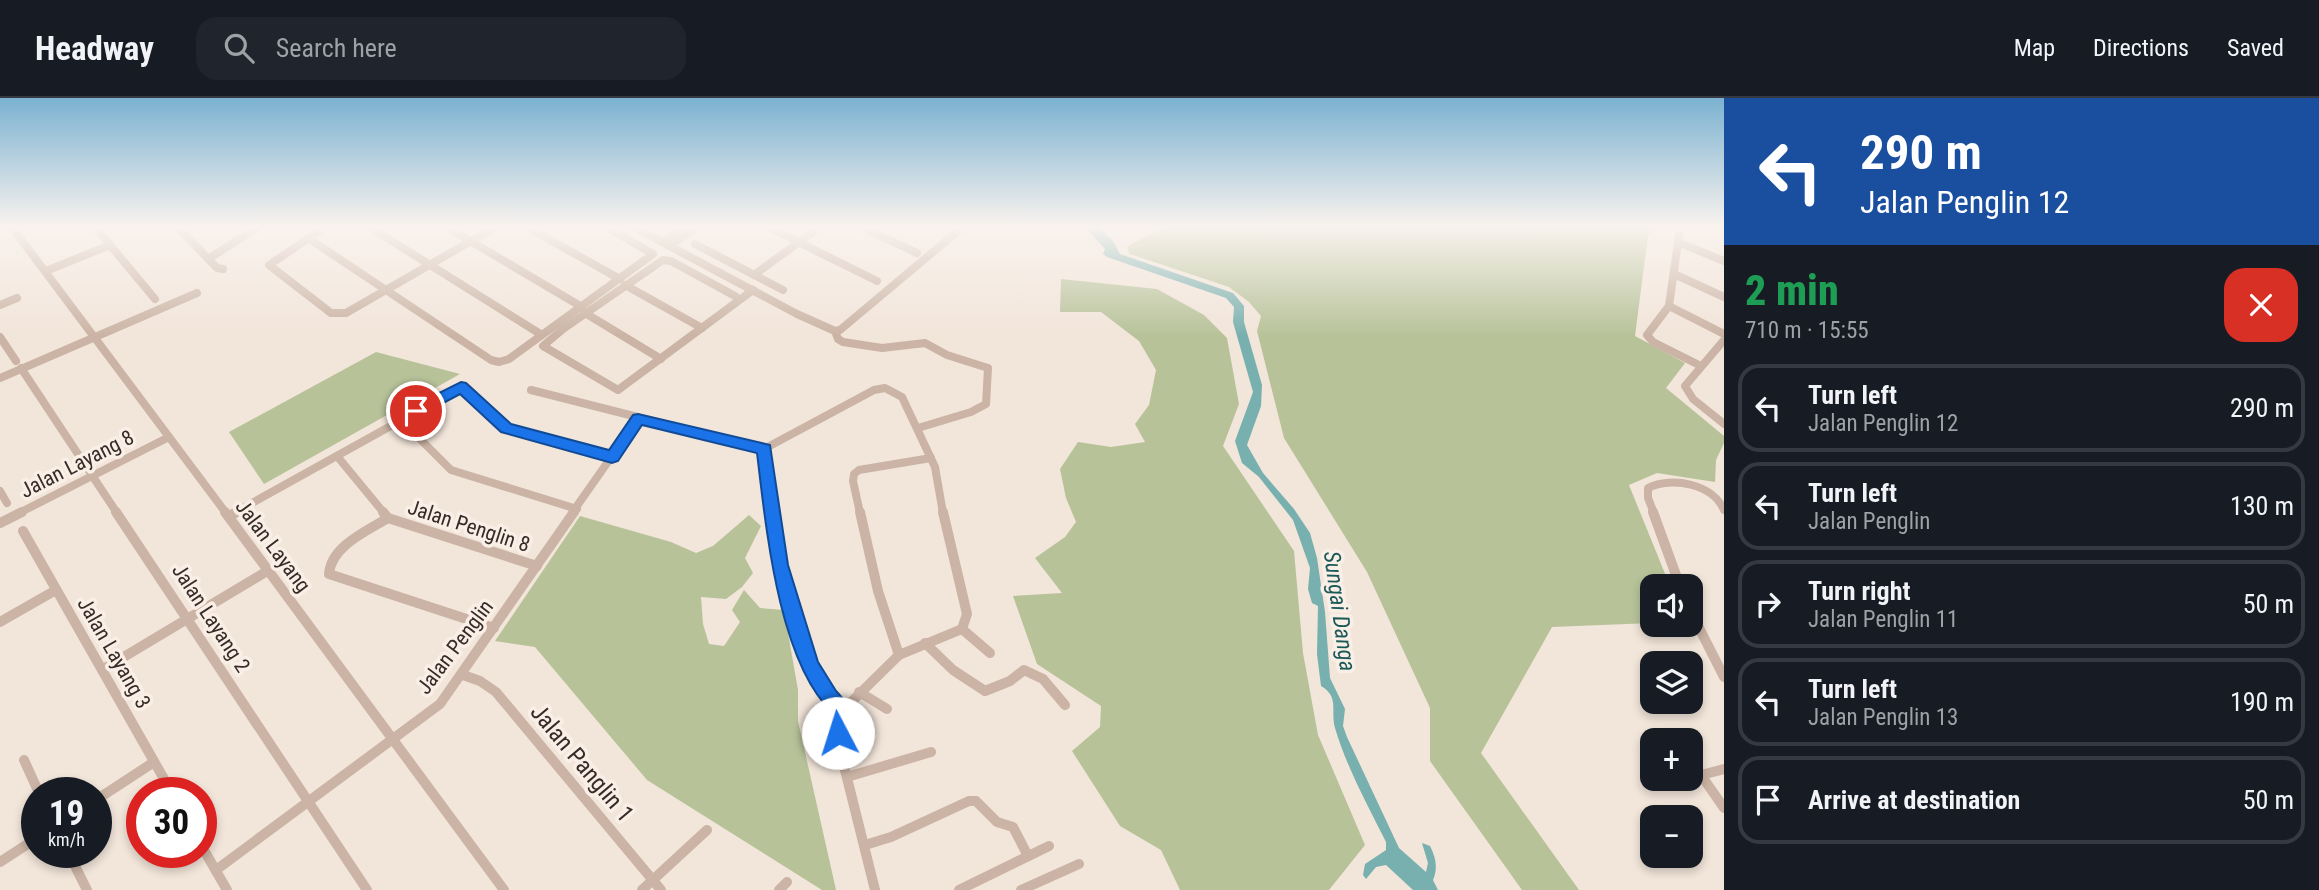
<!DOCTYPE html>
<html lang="en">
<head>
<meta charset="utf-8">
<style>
  :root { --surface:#171b24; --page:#20242c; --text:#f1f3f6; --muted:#9ea1a6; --line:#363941 }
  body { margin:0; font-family:"Roboto Condensed",sans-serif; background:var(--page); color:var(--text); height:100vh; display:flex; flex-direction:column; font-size:26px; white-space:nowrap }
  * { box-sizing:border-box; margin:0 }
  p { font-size:23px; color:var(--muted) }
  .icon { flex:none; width:38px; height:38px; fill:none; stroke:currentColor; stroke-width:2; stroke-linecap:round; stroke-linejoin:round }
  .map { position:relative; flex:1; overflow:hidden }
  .sheet { display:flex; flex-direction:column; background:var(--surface); width:595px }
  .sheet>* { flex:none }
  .top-card { background:#1a4fa0; color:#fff; overflow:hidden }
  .controls { position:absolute; left:1640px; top:476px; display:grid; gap:14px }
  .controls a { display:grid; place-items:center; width:63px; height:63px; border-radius:14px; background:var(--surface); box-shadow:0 4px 10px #0003; font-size:35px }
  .speed { position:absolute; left:21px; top:679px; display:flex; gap:14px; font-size:35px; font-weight:700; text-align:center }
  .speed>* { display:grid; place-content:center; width:91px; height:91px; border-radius:50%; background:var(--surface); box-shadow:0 4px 10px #0003; line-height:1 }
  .speed small { font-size:18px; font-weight:400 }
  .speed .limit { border:10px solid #d22; background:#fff; color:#111 }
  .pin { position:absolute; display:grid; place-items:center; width:60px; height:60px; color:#fff; margin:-30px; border:4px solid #fff; border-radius:50%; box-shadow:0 2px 7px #0007 }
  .me { position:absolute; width:77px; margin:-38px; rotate:355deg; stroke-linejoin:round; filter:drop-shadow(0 0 5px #0008) }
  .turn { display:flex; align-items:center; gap:24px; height:147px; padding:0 21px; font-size:32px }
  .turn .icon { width:91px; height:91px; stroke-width:2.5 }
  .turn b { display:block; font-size:49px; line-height:60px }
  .round { display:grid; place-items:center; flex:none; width:74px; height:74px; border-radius:21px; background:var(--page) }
  .overview { display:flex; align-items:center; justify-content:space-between; height:119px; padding:0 21px }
  h1 { font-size:42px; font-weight:800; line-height:52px; color:#1e9e55 }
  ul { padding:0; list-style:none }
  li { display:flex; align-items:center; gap:21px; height:88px; margin:0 14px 10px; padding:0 7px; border:4px solid var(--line); border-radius:21px }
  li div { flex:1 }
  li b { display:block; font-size:26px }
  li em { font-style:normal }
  header { display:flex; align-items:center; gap:42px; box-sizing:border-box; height:98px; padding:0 35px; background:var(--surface); border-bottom:2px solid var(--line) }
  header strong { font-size:33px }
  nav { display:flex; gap:38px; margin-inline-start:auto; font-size:24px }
  .search { width:490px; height:63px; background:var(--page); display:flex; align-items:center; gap:18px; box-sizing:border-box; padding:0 24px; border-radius:21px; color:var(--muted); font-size:26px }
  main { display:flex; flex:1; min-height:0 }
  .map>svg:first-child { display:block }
  .green { fill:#b7c299 }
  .water { fill:#78b0af }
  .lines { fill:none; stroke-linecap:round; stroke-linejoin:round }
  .minor-far1 { stroke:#cbb4a5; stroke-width:8 }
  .minor { stroke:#cbb4a5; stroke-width:10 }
  .route { fill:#1a73e8; stroke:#114b97; stroke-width:2 }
  .labels { text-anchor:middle; stroke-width:7; stroke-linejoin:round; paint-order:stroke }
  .street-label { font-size:21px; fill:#362b27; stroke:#faefe6 }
  .water-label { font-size:23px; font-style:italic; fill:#1b5959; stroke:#faefe6 }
  .near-street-label { font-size:24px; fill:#362b27; stroke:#faefe6 }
</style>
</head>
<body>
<header>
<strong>Headway</strong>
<div class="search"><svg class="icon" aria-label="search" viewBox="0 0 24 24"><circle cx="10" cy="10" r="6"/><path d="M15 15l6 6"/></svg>Search here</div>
<nav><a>Map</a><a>Directions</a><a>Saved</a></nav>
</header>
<main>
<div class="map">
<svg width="1724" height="792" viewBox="0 0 1724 792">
  <rect width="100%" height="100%" fill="#f2e5da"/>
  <g class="green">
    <path d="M1164 128H1664L1648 137 1635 238 1685 265 1666 290 1724 338V345L1716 362 1715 384 1657 375 1629 387 1670 488H1652V525L1552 529 1481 655 1579 792H1522L1430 663V610L1367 474 1284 340 1257 233 1261 218 1249 204 1229 189 1130 156 1127 149Z"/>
    <path d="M1061 181 1157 191 1204 217 1227 240 1239 306 1223 348 1294 453 1303 555 1318 637 1365 747 1329 792H1180L1161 752 1120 728 1072 653 1100 629 1101 608 1037 566 1013 498 1062 495 1035 460 1065 439 1076 424 1066 400 1060 371 1078 344 1111 349 1145 344 1135 326 1149 307 1156 272 1139 243 1101 214H1060Z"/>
    <path d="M376 254 460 276 264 386 229 334Z"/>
    <path d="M749 417 761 428 745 460 753 475 742 489 726 501 701 499 703 526 709 546 724 548 740 524 732 512 744 492 760 510 784 512 798 592V623L836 792H822L647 682 535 549 495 543 580 418 671 444 696 455 713 448Z"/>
  </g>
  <path class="water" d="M1084 128H1098L1113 143 1120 156 1233 195 1244 208V224L1262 287 1261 308 1247 347 1263 375 1294 411 1310 435 1317 460 1325 514 1330 580 1345 611 1343 628 1347 639 1399 750 1426 774 1428 765 1422 745 1430 748C1436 760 1438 770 1433 782L1438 792H1413L1386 767 1376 769 1366 781 1363 777 1365 766 1386 752V744C1367 706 1347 670 1335 630 1330 613 1340 599 1321 588L1317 556 1318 508 1312 505 1308 491 1310 470 1293 422 1259 379 1242 365 1235 343 1253 294 1233 224 1234 209 1226 200 1107 159 1103 156 1105 151Z"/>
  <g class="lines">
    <g class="minor-far1">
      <path d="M11 128 226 415"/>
      <path d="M94 128 155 201"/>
      <path d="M177 128 217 170 223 171"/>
      <path d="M327 128 269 167 331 215H346L497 128"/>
      <path d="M368 128 542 237"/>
      <path d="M445 128 582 209"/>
      <path d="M525 128 620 181"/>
      <path d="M632 128 797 216 835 233 840 232 964 128"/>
      <path d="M659 128 663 130"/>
      <path d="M766 128 877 183"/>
      <path d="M859 128 917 155"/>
      <path d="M1683 128 1680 130 1669 208 1647 237 1653 244 1701 268"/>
      <path d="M1721 128 1724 129"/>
      <path d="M308 140 491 262 499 264 509 261 653 156 605 128"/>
      <path d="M663 144 688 128"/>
      <path d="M1678 144 1724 163"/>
      <path d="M695 146 783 192"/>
      <path d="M669 148 699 128"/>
      <path d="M208 161 260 128"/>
      <path d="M46 173 110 147"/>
      <path d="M1674 176 1724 199"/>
      <path d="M754 177 821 128"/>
      <path d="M625 187 702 230"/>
      <path d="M735 198 671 163 663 162 563 231 543 248 618 292 753 192"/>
      <path d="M0 207 17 200"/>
      <path d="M1669 208 1724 236"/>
      <path d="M585 215 661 261"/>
      <path d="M835 233 838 241 843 244 882 250 925 245 947 257 988 270 986 306 971 314 918 330"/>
      <path d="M0 239 16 263"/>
      <path d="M1724 242 1685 288 1693 301 1724 326"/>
      <path d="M21 270 117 415"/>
      <path d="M0 280 197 195"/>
      <path d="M531 292 764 351"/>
      <path d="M401 322 451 372 577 411"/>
      <path d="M764 351 874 292 885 290 902 299 935 369 943 415"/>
      <path d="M764 351 771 415"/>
      <path d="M337 358 384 415"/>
      <path d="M0 393 7 405"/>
      <path d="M19 415 169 339"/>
      <path d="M234 415 461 289 506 330 612 359"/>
      <path d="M572 415 638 321"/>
      <path d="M860 415 853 383 854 376 859 372 931 360"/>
      <path d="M1654 415 1648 400V390C1672 378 1713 386 1724 412"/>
    </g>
    <g class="minor">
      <path d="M116 414 367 792"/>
      <path d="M225 414 504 792"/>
      <path d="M383 414 388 420 537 468"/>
      <path d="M771 414 775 446 809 567 830 599 843 612 838 644 875 792"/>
      <path d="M1653 414 1680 488"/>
      <path d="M229 418 237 414"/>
      <path d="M388 420C367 433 331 448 329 476L494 530"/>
      <path d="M0 425 22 414"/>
      <path d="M23 433 172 695"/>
      <path d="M1690 512 1724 579"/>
      <path d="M0 524 56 492"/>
      <path d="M962 531 990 555"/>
      <path d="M925 545 953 572 985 593 1010 583 1024 572 1043 581 1065 607"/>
      <path d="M899 557 962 531 967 516 943 414"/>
      <path d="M102 572 269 472"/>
      <path d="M463 577 480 583 496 594 661 792"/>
      <path d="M859 594 887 611"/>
      <path d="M843 612 899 557 878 493 860 414"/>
      <path d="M24 662 39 695"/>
      <path d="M1724 671 1701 677 1724 710"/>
      <path d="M847 679 931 654"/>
      <path d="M96 702 154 664"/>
      <path d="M201 747 227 792"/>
      <path d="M865 747 891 739 969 703H976L997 724 1013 729 1028 758"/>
      <path d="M68 754 87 792"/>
      <path d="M0 764 37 740"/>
      <path d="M216 772 440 606 574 414"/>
      <path d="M642 792 707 732"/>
      <path d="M779 792 787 784"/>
      <path d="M959 792 1049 748"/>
      <path d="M1021 792 1079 766"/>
    </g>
  </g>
  <linearGradient id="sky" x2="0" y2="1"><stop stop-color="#7bb2d1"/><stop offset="0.54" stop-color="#f9f3ee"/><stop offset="1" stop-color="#f9f3ee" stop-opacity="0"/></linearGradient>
  <rect width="1724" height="238" fill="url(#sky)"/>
  <path class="route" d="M461 284 466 285 511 326 609 352 633 317 638 316 770 347 788 467 818 564 836 593 853 612 845 641 838 644 831 641 829 635 833 615C778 564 766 428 757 355L642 327 618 363 612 365 501 334 460 296 421 317H411L409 313 411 309Z"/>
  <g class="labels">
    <g class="street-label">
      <text transform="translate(77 366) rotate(-27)" y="7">Jalan Layang 8</text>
      <text transform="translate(469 428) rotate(18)" y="7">Jalan Penglin 8</text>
      <text transform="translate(273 448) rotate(53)" y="7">Jalan Layang</text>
      <text transform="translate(211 520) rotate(57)" y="7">Jalan Layang 2</text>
      <text transform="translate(455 549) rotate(-53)" y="7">Jalan Penglin</text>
      <text transform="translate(114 555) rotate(60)" y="7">Jalan Layang 3</text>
    </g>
    <g class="water-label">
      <text transform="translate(1340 513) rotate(82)" y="8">Sungai Danga</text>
    </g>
    <g class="near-street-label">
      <text transform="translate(582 665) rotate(50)" y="8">Jalan Panglin 1</text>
    </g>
  </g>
</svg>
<div class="controls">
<a><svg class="icon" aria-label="sound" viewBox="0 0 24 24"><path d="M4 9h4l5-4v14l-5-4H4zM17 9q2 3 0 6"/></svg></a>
<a><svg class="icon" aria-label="layers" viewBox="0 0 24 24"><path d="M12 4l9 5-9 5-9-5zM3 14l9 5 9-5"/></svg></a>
<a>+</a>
<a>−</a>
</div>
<div class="speed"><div>19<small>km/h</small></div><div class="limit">30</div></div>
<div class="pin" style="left:416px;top:313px;background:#d93025"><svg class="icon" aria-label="arrive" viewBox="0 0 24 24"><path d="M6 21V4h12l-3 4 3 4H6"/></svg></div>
<svg class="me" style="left:838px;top:635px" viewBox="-20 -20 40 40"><circle r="19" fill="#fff"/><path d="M0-13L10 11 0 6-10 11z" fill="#1a73e8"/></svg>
</div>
<section class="sheet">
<div class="top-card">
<div class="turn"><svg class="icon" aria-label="left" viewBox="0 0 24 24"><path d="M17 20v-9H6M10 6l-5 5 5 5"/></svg><div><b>290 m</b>Jalan Penglin 12</div></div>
</div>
<div class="overview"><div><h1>2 min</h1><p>710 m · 15:55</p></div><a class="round" style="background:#d93025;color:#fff"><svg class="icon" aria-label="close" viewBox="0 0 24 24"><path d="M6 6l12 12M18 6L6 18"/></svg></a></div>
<ul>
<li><svg class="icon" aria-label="left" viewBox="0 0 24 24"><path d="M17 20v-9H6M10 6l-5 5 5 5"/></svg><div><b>Turn left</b><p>Jalan Penglin 12</p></div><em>290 m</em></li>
<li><svg class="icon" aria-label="left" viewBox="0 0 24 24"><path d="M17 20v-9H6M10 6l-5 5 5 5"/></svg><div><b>Turn left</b><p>Jalan Penglin</p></div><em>130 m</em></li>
<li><svg class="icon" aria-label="right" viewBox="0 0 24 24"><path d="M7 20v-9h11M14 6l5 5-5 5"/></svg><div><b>Turn right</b><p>Jalan Penglin 11</p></div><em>50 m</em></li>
<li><svg class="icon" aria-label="left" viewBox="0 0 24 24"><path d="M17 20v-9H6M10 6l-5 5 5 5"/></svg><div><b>Turn left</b><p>Jalan Penglin 13</p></div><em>190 m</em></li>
<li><svg class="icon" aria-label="arrive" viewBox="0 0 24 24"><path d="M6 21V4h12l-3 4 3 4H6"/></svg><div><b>Arrive at destination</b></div><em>50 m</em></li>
</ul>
</section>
</main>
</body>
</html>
